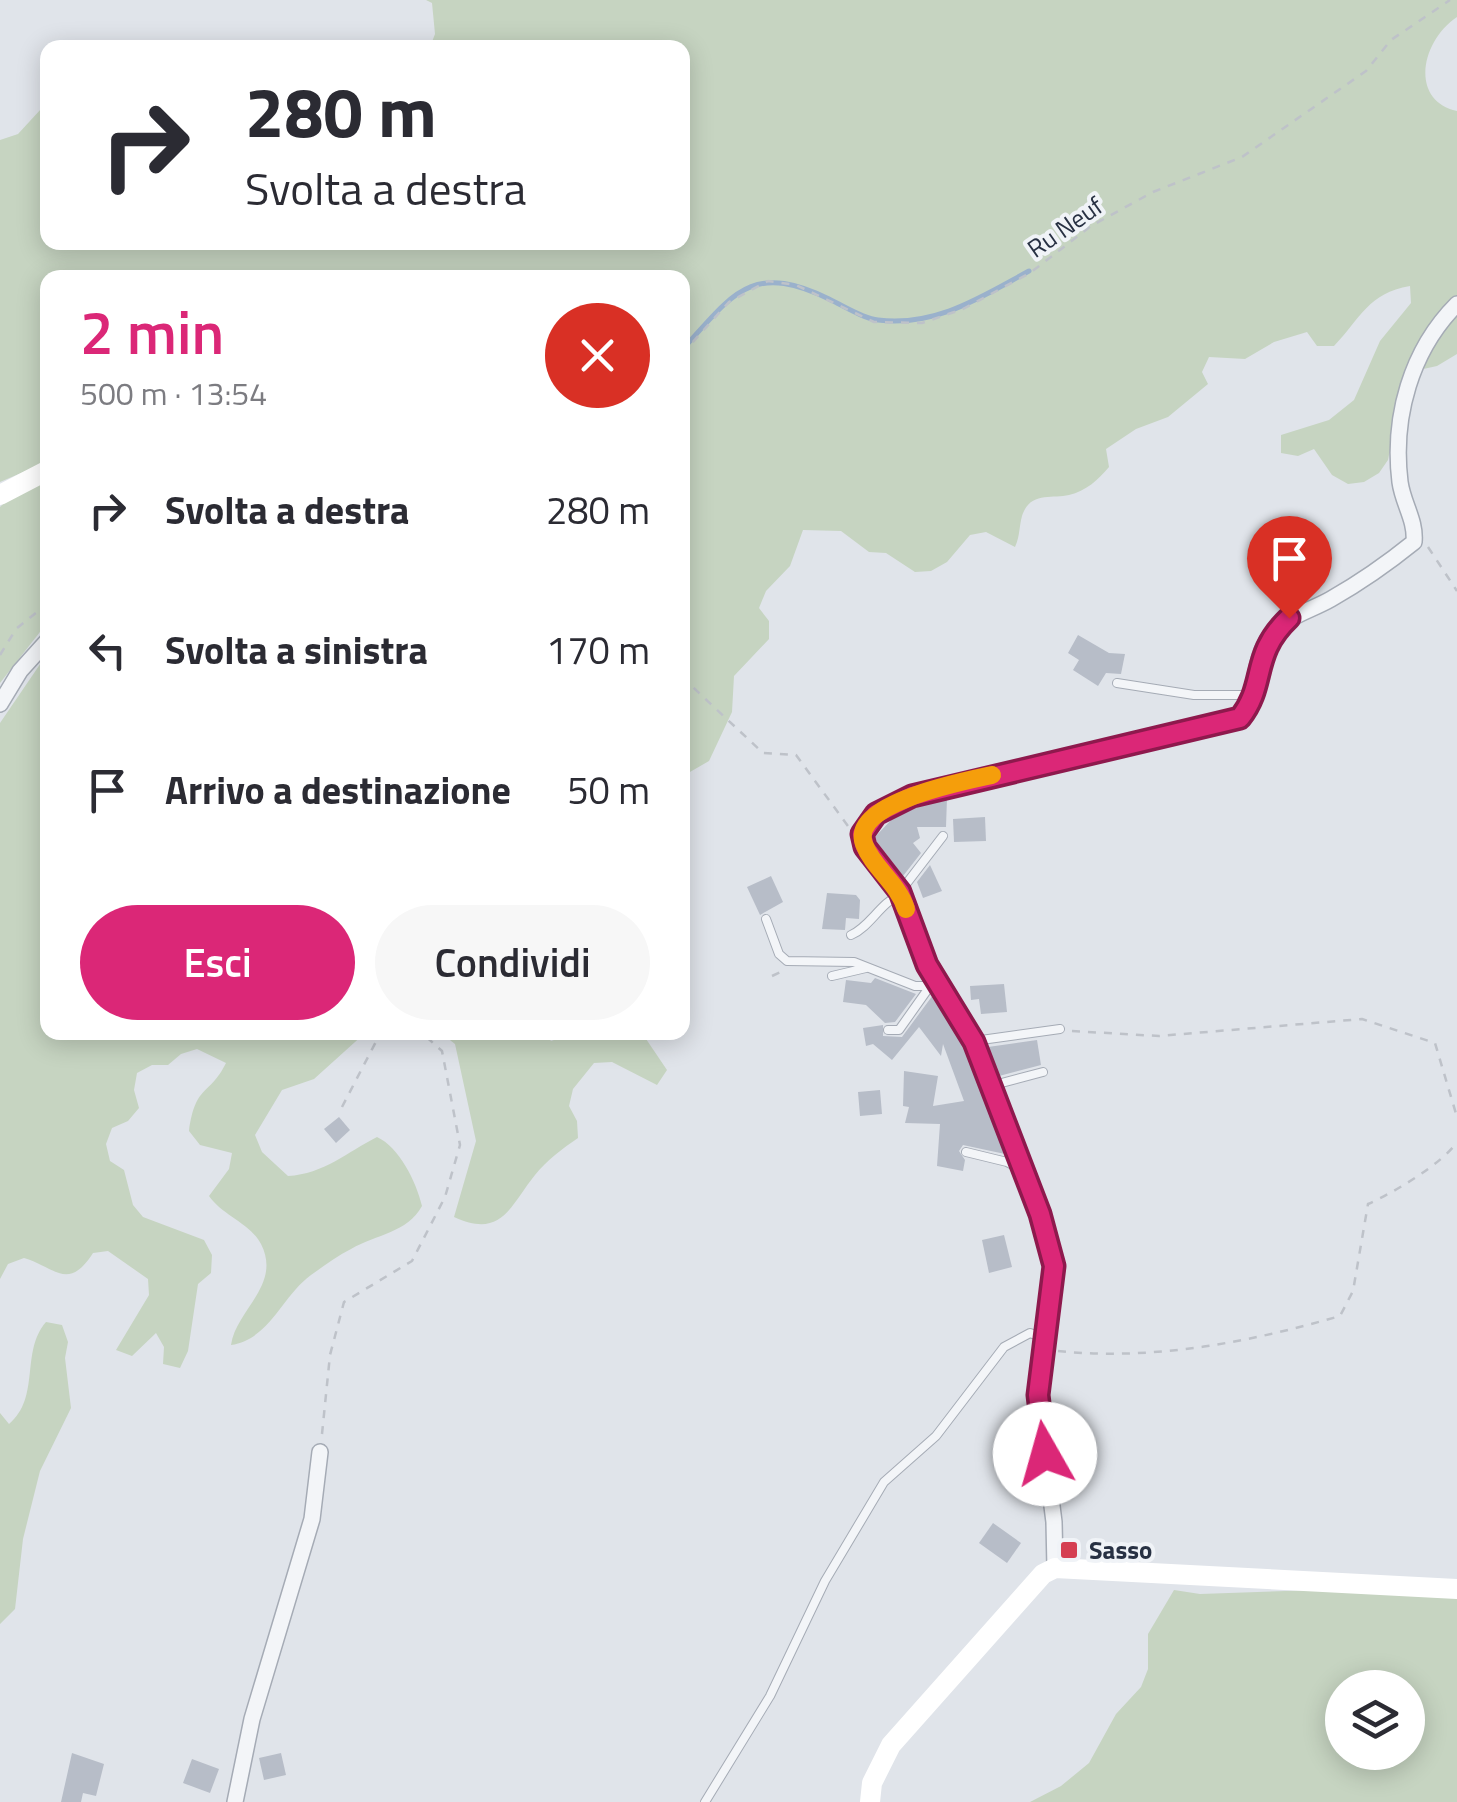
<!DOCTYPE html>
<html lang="it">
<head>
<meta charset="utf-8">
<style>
  :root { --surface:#fff; --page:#f7f7f7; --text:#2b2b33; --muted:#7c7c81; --accent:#db2777 }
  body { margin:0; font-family:"Titillium Web",sans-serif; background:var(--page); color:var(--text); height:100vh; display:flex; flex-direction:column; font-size:38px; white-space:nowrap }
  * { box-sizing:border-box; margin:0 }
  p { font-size:32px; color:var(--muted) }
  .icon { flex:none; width:55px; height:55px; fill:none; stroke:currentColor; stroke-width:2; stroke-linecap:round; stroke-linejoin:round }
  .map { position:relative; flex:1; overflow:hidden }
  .drawer { position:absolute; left:40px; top:270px; width:650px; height:770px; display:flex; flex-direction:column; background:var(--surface); border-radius:20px; box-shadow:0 5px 25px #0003 }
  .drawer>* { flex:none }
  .hud { position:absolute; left:40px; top:40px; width:650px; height:210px; border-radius:20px; box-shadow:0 5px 25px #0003; background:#fff; color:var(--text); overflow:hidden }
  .fabs { position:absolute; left:1325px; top:1670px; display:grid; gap:20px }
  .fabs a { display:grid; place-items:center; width:100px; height:100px; border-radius:50%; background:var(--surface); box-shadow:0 5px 25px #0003; font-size:50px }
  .pin { position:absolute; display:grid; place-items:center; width:85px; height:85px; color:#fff; margin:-102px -42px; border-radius:50% 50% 50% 0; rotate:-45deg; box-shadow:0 0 10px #0007 }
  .pin .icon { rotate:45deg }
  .me { position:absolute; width:110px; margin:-55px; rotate:353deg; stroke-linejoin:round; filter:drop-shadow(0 0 8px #0008) }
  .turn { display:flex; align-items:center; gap:35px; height:210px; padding:0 40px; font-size:45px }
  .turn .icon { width:130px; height:130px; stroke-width:2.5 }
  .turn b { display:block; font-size:70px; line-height:85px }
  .round { display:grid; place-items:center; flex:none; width:105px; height:105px; border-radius:52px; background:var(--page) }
  .headline { display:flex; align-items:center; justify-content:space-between; height:170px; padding:0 40px }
  h1 { font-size:60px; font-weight:600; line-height:75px; color:var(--accent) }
  .button { display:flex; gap:20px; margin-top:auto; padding:20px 40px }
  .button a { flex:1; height:115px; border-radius:60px; background:var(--accent); color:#fff; font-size:40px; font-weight:600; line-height:115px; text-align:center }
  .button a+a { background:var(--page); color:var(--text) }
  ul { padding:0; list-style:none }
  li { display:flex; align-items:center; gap:30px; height:140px; padding:0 40px }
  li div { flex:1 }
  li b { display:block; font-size:38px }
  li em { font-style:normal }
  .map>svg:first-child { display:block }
  .green { fill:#c6d4c1; fill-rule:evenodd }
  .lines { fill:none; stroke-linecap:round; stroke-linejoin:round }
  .stream { stroke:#9ab1cc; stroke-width:5 }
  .building { fill:#b7bdc8 }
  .lane-casing { stroke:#a5abb5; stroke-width:10 }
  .street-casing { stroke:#a5abb5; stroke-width:18 }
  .path { stroke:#bec2c9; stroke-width:2.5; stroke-dasharray:8 8; stroke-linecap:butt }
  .lane { stroke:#f3f5f8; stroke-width:8 }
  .street { stroke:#f3f5f8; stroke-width:15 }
  .secondary { stroke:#fff; stroke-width:20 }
  .route-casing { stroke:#8e194d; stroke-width:25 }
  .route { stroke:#db2777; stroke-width:18 }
  .slow { stroke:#f59e0b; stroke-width:18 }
  .poi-dot { fill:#d53f52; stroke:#f0f3f7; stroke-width:4 }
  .labels { text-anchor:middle; stroke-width:8; stroke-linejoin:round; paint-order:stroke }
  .street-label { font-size:25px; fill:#283143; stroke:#f0f3f7 }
  .poi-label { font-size:25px; font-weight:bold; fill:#283143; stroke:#f0f3f7; text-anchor:start }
</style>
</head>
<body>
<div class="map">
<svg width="1457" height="1802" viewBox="0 0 1457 1802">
  <rect width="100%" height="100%" fill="#e0e4ea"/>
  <g class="green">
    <path d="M426 0H1457V17C1421 41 1409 100 1457 111V354L1437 366 1405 373 1388 460 1379 473 1364 482 1348 484 1332 475 1314 449 1298 456 1281 453V435L1329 420 1354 400 1380 341 1411 303 1410 286C1368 293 1361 318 1334 346H1317L1307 332 1274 342 1245 359 1209 357 1202 372 1208 384 1168 417 1136 429 1106 449 1109 467C1098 480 1086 491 1069 495 1052 499 1030 491 1022 516 1019 527 1020 536 1015 547L986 532 970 535 947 562 931 571 915 572 886 553 869 552 841 531 803 530 790 566 766 591 759 608 769 621V639L734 676 732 712 709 761 683 776 682 278H48L47 462 0 482V140L18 134 41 109 47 110 48 242H682V48L430 47 435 34 432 3Z"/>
    <path d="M47 480V623L0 683V507L9 498Z"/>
    <path d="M47 654 48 1032 365 1033 314 1079 282 1090 255 1135 262 1152 288 1176C324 1174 347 1152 377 1137 399 1147 416 1181 422 1206 407 1233 377 1234 351 1249 337 1256 324 1266 311 1275 282 1296 270 1339 231 1345 236 1310 282 1285 261 1244 251 1224 222 1215 209 1196L229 1169 232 1153 200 1145 189 1131C196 1083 209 1097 226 1063L197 1049 181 1054 168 1065H152L137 1073 134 1090 139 1108 128 1121 112 1128 106 1144 110 1161 124 1170 133 1205 143 1217 204 1240 212 1255 211 1273 198 1284 188 1351 180 1368 163 1364 164 1347 156 1333 132 1356 116 1350 149 1295 148 1279 108 1251 93 1253C68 1292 55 1267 24 1258L8 1264 0 1279V723Z"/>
    <path d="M441 1033H545L551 1041 574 1033H642L667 1070 657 1085 612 1062 594 1063 573 1089 569 1106 577 1121 578 1138C563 1148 546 1161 535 1175 510 1206 502 1239 454 1217L476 1141 455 1044Z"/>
    <path d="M46 1322 62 1325 68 1342 65 1358 71 1408 40 1471 23 1539 15 1609 0 1624V1413L9 1424C41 1397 20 1352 46 1322Z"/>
    <path d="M1174 1590 1200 1594 1317 1590 1457 1598V1802H1030L1061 1786 1089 1763 1116 1714 1141 1687 1148 1669V1634ZM1342 1688H1408V1752H1342Z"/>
  </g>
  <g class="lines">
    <path class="stream" d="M682 350C733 294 751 261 829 299 844 306 862 318 878 320 936 327 981 297 1029 271"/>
  </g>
  <g class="building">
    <path d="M1078 635 1109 653 1125 654 1121 674 1106 673 1098 686 1073 670 1079 660 1068 653Z"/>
    <path d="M947 798 946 827H917L920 838 913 843 921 853 903 876 874 838 894 817 916 806Z"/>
    <path d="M985 817 986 841 954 842 953 819Z"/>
    <path d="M930 865 942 891 923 898 917 882Z"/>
    <path d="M771 876 783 902 760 915 747 887Z"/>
    <path d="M827 893 856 895 860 900 859 919 846 918 845 930 822 929Z"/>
    <path d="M875 978 916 994 895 1022 885 1023 866 1005 843 1002 846 980 871 983Z"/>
    <path d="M1004 984 1007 1012 981 1014 979 999 971 1000 970 986Z"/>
    <path d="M933 995 964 1046 1005 1154 963 1145 959 1151 965 1160 963 1171 937 1166 940 1124 905 1123 909 1107 903 1106 904 1071 938 1076 933 1106 964 1101 943 1044 941 1056 919 1027 892 1060 873 1044 866 1046 863 1028 883 1025V1036L902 1037Z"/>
    <path d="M1037 1040 1041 1065 999 1076 988 1047Z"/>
    <path d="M880 1090 882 1114 860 1116 858 1092Z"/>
    <path d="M339 1117 350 1130 336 1143 324 1129Z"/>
    <path d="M1004 1235 1012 1267 989 1273 982 1240Z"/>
    <path d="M993 1523 1021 1543 1007 1563 979 1543Z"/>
    <path d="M72 1753 104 1764 96 1796 83 1793 81 1802H61Z"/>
    <path d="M281 1753 286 1775 264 1780 259 1758Z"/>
    <path d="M192 1759 219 1769 210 1793 183 1783Z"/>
  </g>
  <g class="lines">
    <g class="lane-casing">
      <g id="lane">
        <path d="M1117 683 1194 695H1249"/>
        <path d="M900 892 943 836"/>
        <path d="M766 919 779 954 787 961 854 962 915 986H940"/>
        <path d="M851 935C870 927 880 903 901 894"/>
        <path d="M832 976 866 968"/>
        <path d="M888 1030H899L928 989"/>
        <path d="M974 1041 1060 1029"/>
        <path d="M994 1085 1043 1072"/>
        <path d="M966 1152 1007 1162 1022 1170"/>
        <path d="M705 1802 770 1696 825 1581 884 1482 936 1436 1004 1347 1030 1333 1044 1338"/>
      </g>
    </g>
    <g class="street-casing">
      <g id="street">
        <path d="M0 704 20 671 48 640"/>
        <path d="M1055 1568 1054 1522 1038 1395 1054 1266 1040 1214 974 1041 927 965 900 892 865 847 862 834 876 814 912 795 1240 719C1259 694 1251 658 1272 634 1289 615 1310 611 1331 599 1361 582 1388 563 1414 542 1416 520 1403 504 1400 482 1392 417 1411 350 1457 304"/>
        <path d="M235 1802 252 1719 312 1519 320 1452"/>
      </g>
    </g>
    <g class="path">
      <path d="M682 354 729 302 768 281 796 285 874 322 922 323 963 309 1030 273 1091 226 1153 192 1242 157 1366 71 1391 40 1450 0"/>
      <path d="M1428 547 1457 591"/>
      <path d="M0 655 16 629 48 603"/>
      <path d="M682 677 763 753 796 755 848 826"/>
      <path d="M772 976 783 971"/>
      <path d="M1072 1031 1159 1036 1362 1019 1435 1043 1457 1117"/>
      <path d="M342 1107 381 1032"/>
      <path d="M1058 1351C1153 1361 1250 1342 1340 1316L1353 1291 1368 1204C1393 1193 1442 1164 1457 1142"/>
      <path d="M322 1434 330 1355 344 1302 412 1261 445 1197 460 1145 442 1051 421 1032"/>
    </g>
    <use href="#lane" class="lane"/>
    <use href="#street" class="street"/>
    <g class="secondary">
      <path d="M0 495 48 470"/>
      <path d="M870 1802 872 1783 891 1745 1043 1574 1055 1568 1457 1589"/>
    </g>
  </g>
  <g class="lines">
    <g class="route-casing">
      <path id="route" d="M1045 1454 1038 1395 1054 1266 1040 1214 974 1042 927 965 900 892 865 847 862 834 876 814 912 796 1240 718C1267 684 1250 655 1289 618"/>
    </g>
    <use href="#route" class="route"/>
    <path class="slow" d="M906 909C898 883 873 868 864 844 849 803 965 781 992 775"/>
  </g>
  <rect class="poi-dot" x="1059" y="1540" width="20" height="20" rx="5"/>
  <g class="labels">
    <g class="street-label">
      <text transform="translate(1065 227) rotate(-35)" y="9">Ru Neuf</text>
    </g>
    <g class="poi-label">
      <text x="1089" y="1559">Sasso</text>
    </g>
  </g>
</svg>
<div class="fabs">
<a><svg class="icon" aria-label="layers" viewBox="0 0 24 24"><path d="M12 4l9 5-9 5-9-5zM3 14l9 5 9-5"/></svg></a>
</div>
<div class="pin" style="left:1289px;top:618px;background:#d93025"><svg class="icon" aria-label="arrive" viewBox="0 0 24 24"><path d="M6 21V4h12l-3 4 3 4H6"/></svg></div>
<svg class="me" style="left:1045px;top:1454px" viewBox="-20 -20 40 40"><circle r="19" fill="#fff"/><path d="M0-13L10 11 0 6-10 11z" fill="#db2777"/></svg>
<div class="hud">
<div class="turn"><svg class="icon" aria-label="right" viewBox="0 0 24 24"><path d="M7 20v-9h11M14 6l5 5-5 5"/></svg><div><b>280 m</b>Svolta a destra</div></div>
</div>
<section class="drawer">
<div class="headline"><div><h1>2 min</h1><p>500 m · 13:54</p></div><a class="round" style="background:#d93025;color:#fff"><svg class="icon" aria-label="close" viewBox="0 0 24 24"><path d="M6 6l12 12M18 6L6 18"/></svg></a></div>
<ul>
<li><svg class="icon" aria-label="right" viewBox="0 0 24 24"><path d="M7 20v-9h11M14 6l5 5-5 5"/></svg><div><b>Svolta a destra</b></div><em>280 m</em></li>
<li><svg class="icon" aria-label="left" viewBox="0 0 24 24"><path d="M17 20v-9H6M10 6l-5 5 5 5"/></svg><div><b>Svolta a sinistra</b></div><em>170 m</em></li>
<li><svg class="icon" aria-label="arrive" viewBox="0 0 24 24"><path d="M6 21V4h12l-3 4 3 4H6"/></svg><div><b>Arrivo a destinazione</b></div><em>50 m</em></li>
</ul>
<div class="button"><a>Esci</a><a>Condividi</a></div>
</section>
</div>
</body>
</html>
